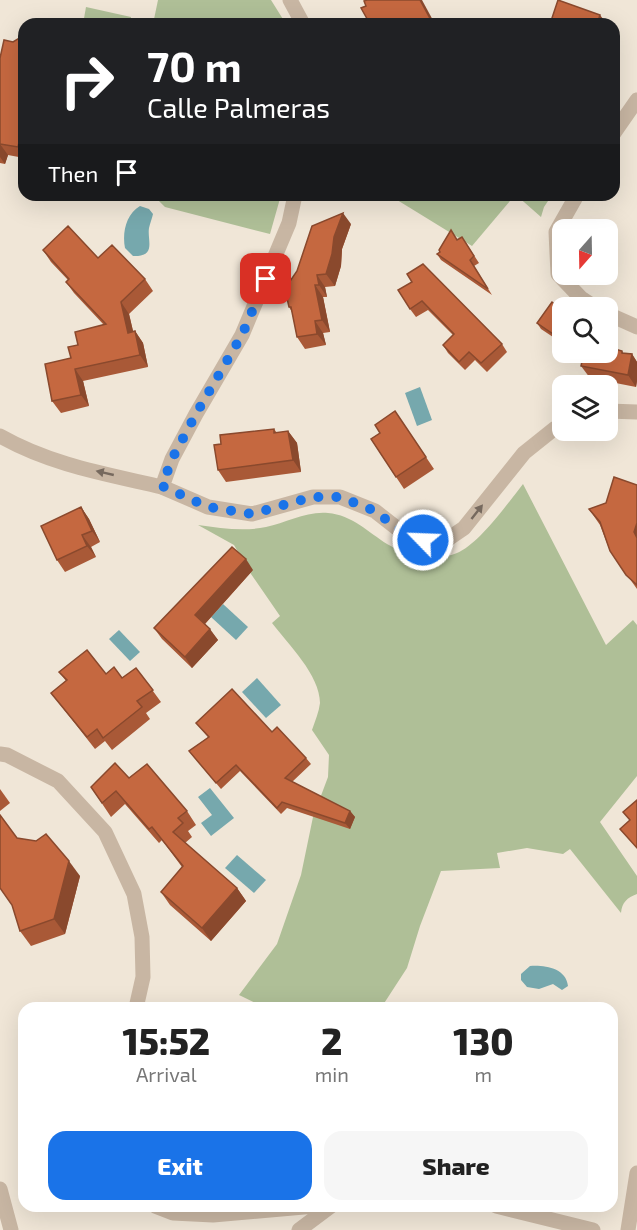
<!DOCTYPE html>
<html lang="en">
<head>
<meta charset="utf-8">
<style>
  :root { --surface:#fff; --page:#f6f6f6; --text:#222; --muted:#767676; --accent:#1a73e8 }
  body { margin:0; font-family:"Exo 2",sans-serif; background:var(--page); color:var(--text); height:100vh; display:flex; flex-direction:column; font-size:22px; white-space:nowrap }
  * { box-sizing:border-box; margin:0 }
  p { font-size:20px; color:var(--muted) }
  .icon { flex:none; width:33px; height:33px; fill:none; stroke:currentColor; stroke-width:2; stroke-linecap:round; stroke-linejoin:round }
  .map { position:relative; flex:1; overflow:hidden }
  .drawer { position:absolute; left:18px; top:1002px; width:600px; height:210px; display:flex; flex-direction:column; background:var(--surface); border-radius:18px; box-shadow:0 6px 24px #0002 }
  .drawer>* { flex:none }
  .top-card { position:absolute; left:18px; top:18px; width:602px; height:183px; border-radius:18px; box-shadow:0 6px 24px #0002; background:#202124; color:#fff; overflow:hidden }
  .needle { width:39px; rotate:200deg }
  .controls { position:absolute; left:552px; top:219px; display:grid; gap:12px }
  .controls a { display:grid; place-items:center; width:66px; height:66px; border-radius:12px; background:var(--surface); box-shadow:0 6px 24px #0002; font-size:30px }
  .pin { position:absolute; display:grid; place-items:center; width:51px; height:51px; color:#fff; margin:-26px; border-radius:12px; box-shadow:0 3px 9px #0006 }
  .me { position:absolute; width:66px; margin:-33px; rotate:294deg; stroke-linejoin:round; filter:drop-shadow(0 0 4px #0008) }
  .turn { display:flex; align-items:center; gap:21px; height:126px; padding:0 30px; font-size:27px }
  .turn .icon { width:78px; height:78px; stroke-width:2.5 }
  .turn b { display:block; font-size:42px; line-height:51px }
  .then { display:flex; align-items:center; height:57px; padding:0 30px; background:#0003; gap:12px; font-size:22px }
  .eta { display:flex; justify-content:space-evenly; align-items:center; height:102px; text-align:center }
  .eta b { font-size:36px; font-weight:800; line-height:42px }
  .action { display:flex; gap:12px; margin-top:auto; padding:12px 30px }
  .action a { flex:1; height:69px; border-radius:18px; background:var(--accent); color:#fff; font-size:24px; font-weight:800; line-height:69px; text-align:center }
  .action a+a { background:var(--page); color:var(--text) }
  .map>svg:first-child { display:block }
  .green { fill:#afbf97 }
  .water { fill:#76a8ad }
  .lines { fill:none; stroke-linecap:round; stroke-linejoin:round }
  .minor { stroke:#c8b6a3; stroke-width:15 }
  .wall { fill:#a95937 }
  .shaded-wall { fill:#8a492d }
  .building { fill:#c56840; stroke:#8a492d; stroke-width:1.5 }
  .oneway { fill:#76695e }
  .route { stroke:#1a73e8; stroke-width:10; stroke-dasharray:0 18 }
</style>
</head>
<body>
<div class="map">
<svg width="637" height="1230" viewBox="0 0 637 1230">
  <rect width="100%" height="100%" fill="#f0e6d7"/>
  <g class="green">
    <path d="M158 0H271L286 24H153Z"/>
    <path d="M86 7 131 17 130 24H83Z"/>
    <path d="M150 195H281L270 234 165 207 156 198Z"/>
    <path d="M389 195H515L472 246Z"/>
    <path d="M516 195H552L544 207 541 217Z"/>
    <path d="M523 484 606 645 633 620 637 625V776L600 822 637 876V894C627 898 622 902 621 913L570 849 563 854 527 848 497 853 500 868 441 871 420 926 407 968 381 1008H266L239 995 277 944 301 875 313 817 328 777 329 755 312 730C315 721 319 712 320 703 320 675 288 644 272 623L280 616 251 574 234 545 198 525C221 528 243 532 266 527 286 523 306 511 328 513 352 515 368 532 387 544 407 556 435 562 457 553 479 544 508 503 523 484Z"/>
  </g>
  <g class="water">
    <path d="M140 206 149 209 153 214C152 219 150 223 149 228 147 240 157 257 133 256L125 248C122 233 126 214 140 206Z"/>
    <path d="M420 387 432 420 417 426 405 393Z"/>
    <path d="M223 604 248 627 236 640 211 617Z"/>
    <path d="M119 630 140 652 130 661 109 639Z"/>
    <path d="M257 678 281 705 266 718 242 692Z"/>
    <path d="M210 788 234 818 211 836 201 823 212 815 198 797Z"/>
    <path d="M237 855 266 880 254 893 225 868Z"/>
    <path d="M530 966C545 965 566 968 568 986L562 990 553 984 539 989 527 987 521 980V974Z"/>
  </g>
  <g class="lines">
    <g class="minor">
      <path d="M290 0 303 24"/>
      <path d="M614 133 637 100"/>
      <path d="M295 195 289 223 242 335 196 414 172 459 162 487 208 507 252 514 313 497H340L375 511 398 529 423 540 445 541 464 528 524 453 554 429 562 425"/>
      <path d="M577 195 556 232 558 274 581 298 596 308"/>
      <path d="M608 314 637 327"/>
      <path d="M608 411 637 412"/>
      <path d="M0 436C51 465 106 474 162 487"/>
      <path d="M0 754 7 755 58 781 105 832 134 894 142 937 143 977 136 1008"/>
      <path d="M0 1189 11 1230"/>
      <path d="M155 1206 173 1213 213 1215 315 1206"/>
      <path d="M496 1206 593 1230"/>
      <path d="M299 1230 331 1206"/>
      <path d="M628 1230 637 1173"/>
    </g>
  </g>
  <g class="wall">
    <path d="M24 38V158L8 155 5 164 0 163V58L13 42Z"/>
    <path d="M351 224 342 249 341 266 335 286 325 287 327 297H323L330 332 323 333 326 345 305 349 297 337 292 312 289 307 286 293 284 290 297 271Z"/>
    <path d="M457 240 466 243 479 263 474 266 492 295 441 260 437 254Z"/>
    <path d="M43 250 98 258 145 279 153 291 129 314 133 331H135L143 343 148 367 83 381 89 406 61 413 52 401 71 358 78 345 104 325 74 293 66 282 68 280 51 262Z"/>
    <path d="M412 282 502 344 507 352 487 372 475 360 465 370 448 353 443 345 453 335 428 310 416 317 410 309Z"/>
    <path d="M562 309V343L541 329 537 323Z"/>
    <path d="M624 353 632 354 637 362V381L636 387 590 378 581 366Z"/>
    <path d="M395 411 434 469 404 489 371 439 380 433Z"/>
    <path d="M274 429 277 433 288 431 297 443 301 472 226 482 218 470 221 444Z"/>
    <path d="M637 485V589L610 551 600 525 589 509 606 503Z"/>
    <path d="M81 507 89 519 100 542 91 547 96 557 65 572 57 560Z"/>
    <path d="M253 570 205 624 218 640 192 668 162 639 154 628Z"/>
    <path d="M136 668 161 702 146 713 150 719 112 750 105 741 95 749 51 693 66 681 59 672 106 674 122 678Z"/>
    <path d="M196 723 272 732 306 758 311 764 292 782 350 811 355 817 350 829 287 808 281 814 240 771 221 789 189 751 208 737Z"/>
    <path d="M129 778 187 811 196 825 188 831 192 837 185 843 237 888 246 901 211 941 170 905 161 892 182 867 162 840 159 843 125 804 111 817 91 787Z"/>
    <path d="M0 789 10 803 0 811Z"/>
    <path d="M17 838 80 876 65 934 31 946 20 931 12 905Z"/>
  </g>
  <g class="shaded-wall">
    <path d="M420 0H422L435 24H433Z"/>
    <path d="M600 15 607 24H597Z"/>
    <path d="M24 92V110L21 106Z"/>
    <path d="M24 119V155L18 147Z"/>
    <path d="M0 144 8 155 5 164 0 157Z"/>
    <path d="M343 213 351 224 342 249 341 266 335 286 326 274 334 237Z"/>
    <path d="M317 275 325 287 327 297 319 285Z"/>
    <path d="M315 285 323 297 330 332 322 320Z"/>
    <path d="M121 302 129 314 136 344 128 333Z"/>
    <path d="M315 321 323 333 326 345 317 334Z"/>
    <path d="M135 331 143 343 148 367 140 355Z"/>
    <path d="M562 333V343L559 338Z"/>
    <path d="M622 351 630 362 632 354 637 362V381L636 387 628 375Z"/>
    <path d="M75 369 83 381 89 406 81 395Z"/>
    <path d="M288 431 297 443 301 472 293 460Z"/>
    <path d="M81 507 89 519 100 542 92 531Z"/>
    <path d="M637 523V538L634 532Z"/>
    <path d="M82 535 91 547 96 557 87 546Z"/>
    <path d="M246 559 253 570 203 626 195 615Z"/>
    <path d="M210 629 218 640 192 668 185 657Z"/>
    <path d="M350 811 355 817 350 829 345 823Z"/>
    <path d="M69 861 80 876 65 934 54 919Z"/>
    <path d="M237 888 246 901 211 941 202 928Z"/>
  </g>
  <g class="building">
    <path d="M367 0H420L433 24H370L361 8 366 6 364 1Z"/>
    <path d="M558 0 600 15 597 24H550Z"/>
    <path d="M21 37 24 38V92L21 106H24V119L18 147 0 144V58L4 40 13 42Z"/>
    <path d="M343 213 334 237 332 254 326 274 317 275 319 285H315L322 320 315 321 317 334 297 337 291 307H289L286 294 288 289 284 290 297 271 312 226Z"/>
    <path d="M68 226 98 258 112 245 145 279 121 302 128 333 135 331 140 355 75 369 81 395 52 401 45 364 71 358 68 347 78 345 75 332 106 324 66 282 69 279 43 250Z"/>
    <path d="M451 230 457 240 462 237 474 256 470 260 488 289 437 254 440 252 439 250Z"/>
    <path d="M423 264 502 344 481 363 469 352 459 362 443 345 454 334 422 301 410 309 398 290 412 282 407 274Z"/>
    <path d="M552 302 562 309V333L559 338 537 323Z"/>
    <path d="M608 347 622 351V353L632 354 628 375 581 366 584 352H608Z"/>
    <path d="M395 411 426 457 396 477 371 439 380 433 375 425Z"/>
    <path d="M274 429V433L288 431 293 460 218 470 214 445 221 444 220 435Z"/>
    <path d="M614 477 637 485V523L634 532 637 538V585L626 575 610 551 600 522 589 509 606 503Z"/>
    <path d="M81 507 92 531 82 535 87 546 57 560 41 526Z"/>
    <path d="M232 547 246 559 195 615 210 629 185 657 154 628Z"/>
    <path d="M87 650 106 674 114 667 122 678 136 668 153 690 137 701 142 707 103 738 97 729 87 737 51 693 67 680 59 672Z"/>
    <path d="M232 689 272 732 277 727 306 758 285 778 350 811 345 823 282 802 277 808 236 765 216 783 189 751 209 737 196 723Z"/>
    <path d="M115 763 129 778 147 764 187 811 178 818 183 823 173 832 237 888 202 928 161 892 183 866 152 827 149 829 116 791 102 803 91 787Z"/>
    <path d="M637 800V848L620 829 630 820 623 812Z"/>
    <path d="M0 815 17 838 36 841 46 834 69 861 54 919 20 931 12 905 0 888Z"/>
  </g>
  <defs><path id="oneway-solid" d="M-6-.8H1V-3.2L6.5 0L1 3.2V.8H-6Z" transform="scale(1.5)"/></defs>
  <g class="oneway">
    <use href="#oneway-solid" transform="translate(105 473) rotate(-167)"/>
    <use href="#oneway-solid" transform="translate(477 512) rotate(-52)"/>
  </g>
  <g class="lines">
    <path class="route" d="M266 279 242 335 196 414 172 459 162 486 208 507 252 514 312 497H340L375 511 398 529 423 540"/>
  </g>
</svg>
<div class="controls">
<a><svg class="needle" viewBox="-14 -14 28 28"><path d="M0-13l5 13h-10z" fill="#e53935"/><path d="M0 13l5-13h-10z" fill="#767676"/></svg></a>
<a><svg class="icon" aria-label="search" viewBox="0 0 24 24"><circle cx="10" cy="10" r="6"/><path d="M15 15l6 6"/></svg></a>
<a><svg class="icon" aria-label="layers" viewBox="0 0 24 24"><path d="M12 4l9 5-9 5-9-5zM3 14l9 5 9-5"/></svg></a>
</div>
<div class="pin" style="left:266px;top:279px;background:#d93025"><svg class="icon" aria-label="arrive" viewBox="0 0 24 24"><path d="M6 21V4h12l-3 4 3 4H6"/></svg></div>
<svg class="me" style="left:423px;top:540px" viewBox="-20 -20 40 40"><circle r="17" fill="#1a73e8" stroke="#fff" stroke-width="3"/><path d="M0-11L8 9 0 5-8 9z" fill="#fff"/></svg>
<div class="top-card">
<div class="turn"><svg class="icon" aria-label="right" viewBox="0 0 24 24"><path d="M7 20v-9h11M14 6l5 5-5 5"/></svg><div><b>70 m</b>Calle Palmeras</div></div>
<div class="then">Then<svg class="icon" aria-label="arrive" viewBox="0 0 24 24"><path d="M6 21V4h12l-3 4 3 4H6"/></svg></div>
</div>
<section class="drawer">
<div class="eta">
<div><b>15:52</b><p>Arrival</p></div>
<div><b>2</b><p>min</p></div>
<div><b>130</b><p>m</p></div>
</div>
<div class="action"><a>Exit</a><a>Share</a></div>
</section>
</div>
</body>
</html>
